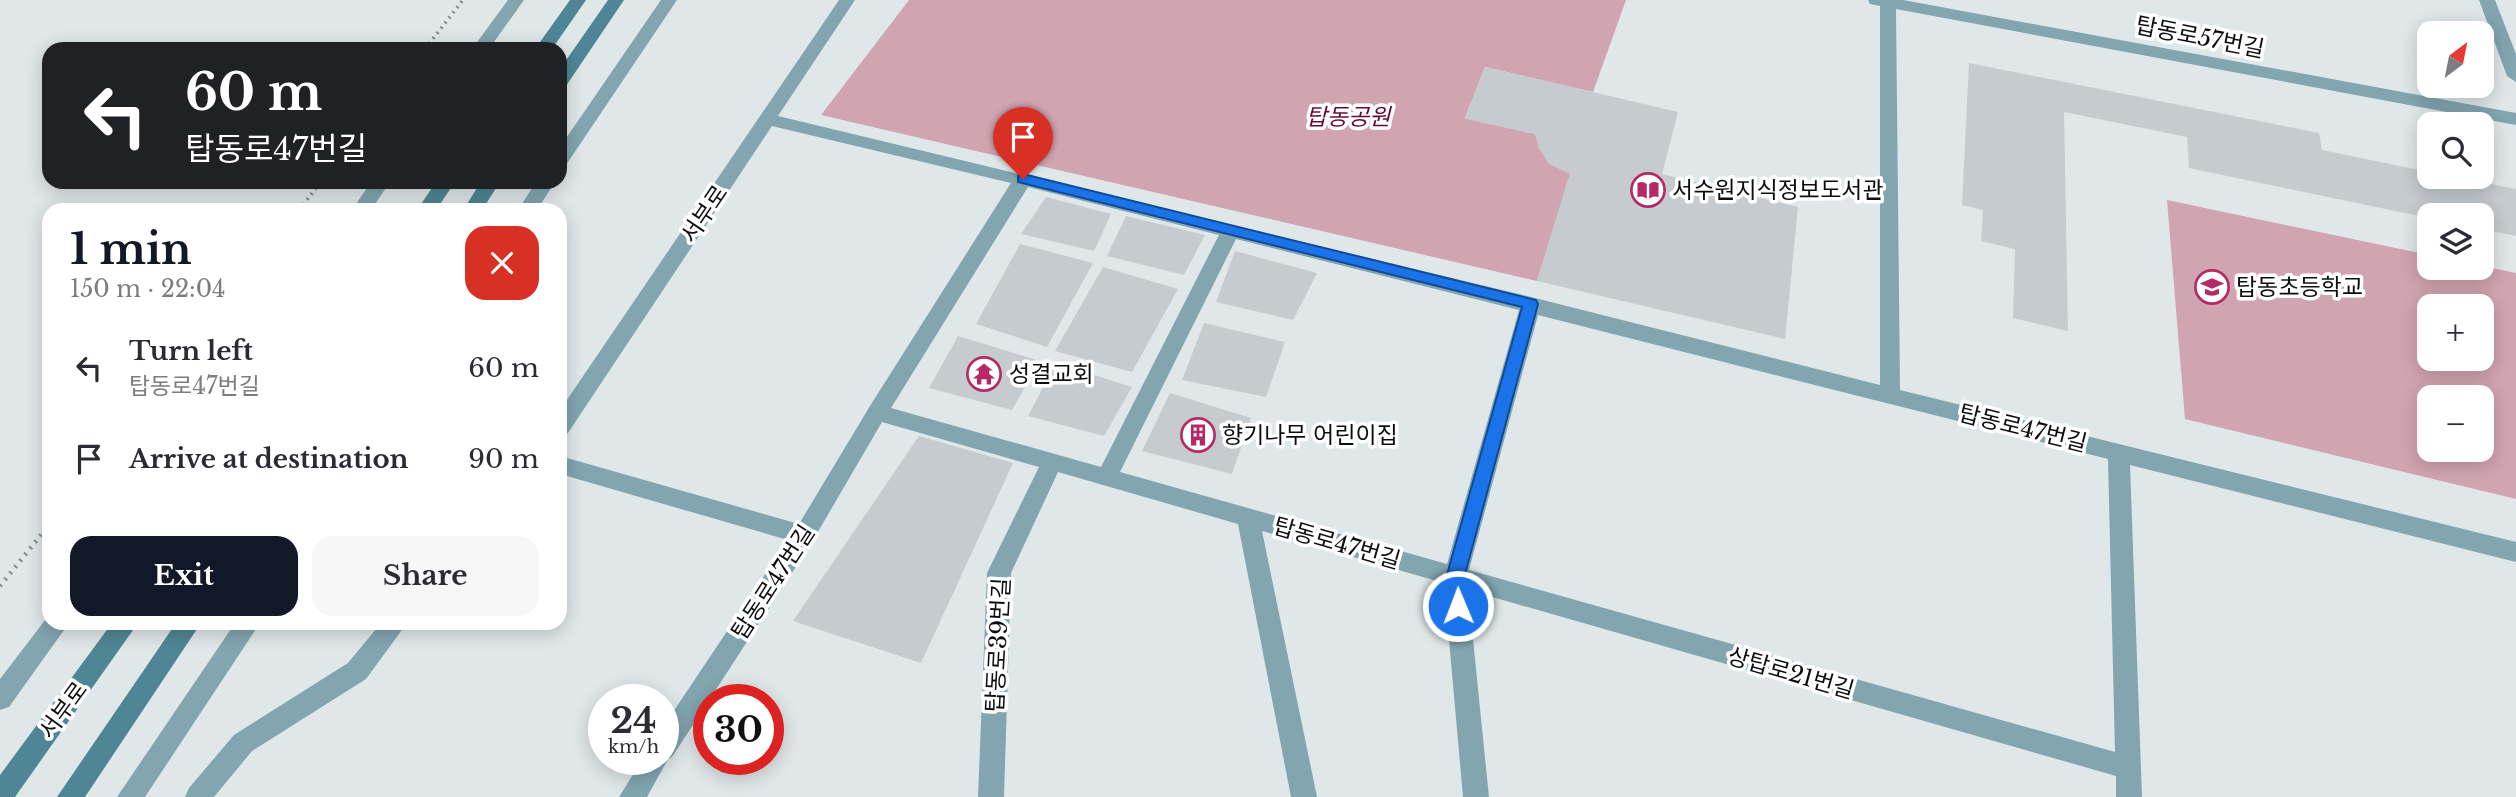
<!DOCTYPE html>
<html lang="en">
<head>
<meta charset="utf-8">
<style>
  :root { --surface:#fff; --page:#f7f7f7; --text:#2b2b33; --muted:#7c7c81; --accent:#111827 }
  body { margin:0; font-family:"Libre Baskerville","Noto Sans KR",serif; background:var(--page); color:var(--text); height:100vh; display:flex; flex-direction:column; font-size:26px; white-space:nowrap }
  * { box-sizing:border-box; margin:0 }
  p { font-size:23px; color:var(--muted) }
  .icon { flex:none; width:38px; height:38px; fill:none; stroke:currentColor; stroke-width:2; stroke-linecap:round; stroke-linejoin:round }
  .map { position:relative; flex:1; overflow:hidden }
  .panel { position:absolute; left:42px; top:203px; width:525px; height:427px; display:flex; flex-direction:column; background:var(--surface); border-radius:21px; box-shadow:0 4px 18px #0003 }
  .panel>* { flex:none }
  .banner { position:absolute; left:42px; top:42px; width:525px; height:147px; border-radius:21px; box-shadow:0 4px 18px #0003; background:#202124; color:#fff; overflow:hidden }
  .needle { width:46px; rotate:32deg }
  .tools { position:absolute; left:2417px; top:21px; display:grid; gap:14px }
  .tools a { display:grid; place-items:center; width:77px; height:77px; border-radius:14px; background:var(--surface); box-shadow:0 4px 18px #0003; font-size:35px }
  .speed { position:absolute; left:588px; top:684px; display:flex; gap:14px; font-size:35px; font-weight:700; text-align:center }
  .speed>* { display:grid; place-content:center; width:91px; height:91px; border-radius:50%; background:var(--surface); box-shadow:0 4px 18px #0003; line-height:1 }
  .speed small { font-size:18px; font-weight:400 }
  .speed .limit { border:10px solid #d22; background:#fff; color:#111 }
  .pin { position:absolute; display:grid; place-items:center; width:60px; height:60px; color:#fff; margin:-72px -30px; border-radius:50% 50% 50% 0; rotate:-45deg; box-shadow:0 0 7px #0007 }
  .pin .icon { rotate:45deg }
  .me { position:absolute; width:77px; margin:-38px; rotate:359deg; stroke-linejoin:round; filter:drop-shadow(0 0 5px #0008) }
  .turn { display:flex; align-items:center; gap:24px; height:147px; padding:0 28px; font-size:32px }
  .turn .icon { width:91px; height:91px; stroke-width:2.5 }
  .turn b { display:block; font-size:49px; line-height:60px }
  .round { display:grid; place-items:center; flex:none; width:74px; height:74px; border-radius:21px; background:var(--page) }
  .overview { display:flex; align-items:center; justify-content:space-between; height:119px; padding:0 28px }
  h1 { font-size:42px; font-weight:700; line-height:52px; color:var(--accent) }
  .cta { display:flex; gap:14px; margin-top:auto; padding:14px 28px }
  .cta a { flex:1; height:80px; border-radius:21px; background:var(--accent); color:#fff; font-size:28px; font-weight:700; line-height:80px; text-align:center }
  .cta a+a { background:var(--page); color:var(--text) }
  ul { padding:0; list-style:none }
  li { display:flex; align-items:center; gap:21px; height:91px; padding:0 28px }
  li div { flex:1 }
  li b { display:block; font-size:26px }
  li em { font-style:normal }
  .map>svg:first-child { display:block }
  .green { fill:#d1a4b1; fill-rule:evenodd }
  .building { fill:#c5cbce }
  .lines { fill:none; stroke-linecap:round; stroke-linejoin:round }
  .path-far1 { stroke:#878c8e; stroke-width:3.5; stroke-dasharray:2 4.5; stroke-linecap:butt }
  .path { stroke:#878c8e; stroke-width:4.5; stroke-dasharray:2 6; stroke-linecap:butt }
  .minor { fill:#82a5b0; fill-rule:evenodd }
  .tertiary { fill:#82a5b0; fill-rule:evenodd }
  .secondary { fill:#4f8695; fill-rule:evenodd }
  .route { fill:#1a73e8; stroke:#114b97; stroke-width:2 }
  .labels { text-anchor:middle; stroke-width:7; stroke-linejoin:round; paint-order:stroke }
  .street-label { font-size:23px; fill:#0b0d0e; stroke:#fff }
  .park-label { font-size:23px; font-style:italic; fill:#630c33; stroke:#fff }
  .poi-label { font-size:23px; fill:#0b0d0e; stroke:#fff; text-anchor:start }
</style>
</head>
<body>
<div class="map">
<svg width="2516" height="797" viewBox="0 0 2516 797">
  <rect width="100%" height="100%" fill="#e0e7e9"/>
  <g class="green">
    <path d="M909 0H1626L1593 92 1485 67 1465 118 1535 134 1539 148 1570 174 1537 281 821 115Z"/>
    <path d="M2167 200 2429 255V268L2482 266 2516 273V499L2185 419ZM2429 306H2482V359H2429ZM2429 397H2482V450H2429Z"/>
  </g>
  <g class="building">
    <path d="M1969 63 2319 133 2322 150 2429 172V177H2455L2516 189V236L2482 229V215H2429V218L2189 168 2187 137 2064 112 2068 331 2013 318 2015 249 1981 241 1983 210 1962 205Z"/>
    <path d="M1485 67 1678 112 1662 174 1798 207 1785 339 1537 281 1570 174 1549 164 1539 148 1535 134 1465 119Z"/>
    <path d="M1046 197 1111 214 1094 251 1021 234Z"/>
    <path d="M1126 216 1205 235 1184 275 1107 256Z"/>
    <path d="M1020 244 1093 263 1047 347 976 324Z"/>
    <path d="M1235 251 1317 273 1293 320 1216 302Z"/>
    <path d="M1103 267 1178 289 1132 372 1055 351Z"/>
    <path d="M1204 323 1285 342 1266 397 1182 380Z"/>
    <path d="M958 336 1040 361 1012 410 929 388Z"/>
    <path d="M1056 363 1132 387 1104 436 1028 416Z"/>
    <path d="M1170 393 1251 418 1232 474 1142 451Z"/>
    <path d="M919 436 1013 463 921 663 793 621Z"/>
  </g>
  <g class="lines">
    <g class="path-far1">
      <path d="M425 49 463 0"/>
      <path d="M299 210 321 182"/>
    </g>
    <path class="path" d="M0 586 49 525"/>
    <g class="minor">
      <path d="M839 0H855L778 116 1531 297 1880 385V6L1870 4 1868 0H1903L2516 113V125L1896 9 1900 390 2516 542V562L2130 465 2142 797H2116V776L1468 590 1489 797H1463L1444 583 1262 531 1317 797H1291L1238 524 1058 472 1011 573 1004 797H978L987 573 1039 467 882 422 812 542 672 757 668 759 647 797H619L642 760H663V727L788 540 560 474V456L799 524 870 406 1011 183 772 126 568 433 560 436V410ZM1028 187 1219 235 1101 467 891 408ZM1236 239 1519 310 1447 564 1120 472ZM1538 315 2108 459 2115 752 1469 570Z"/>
      <path d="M2479 0H2495L2516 54V82L2507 76Z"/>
      <path d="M381 623H407L366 679 252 751 214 797H185L189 788 234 735 348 663Z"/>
    </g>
    <g class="tertiary">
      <path d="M508 0H524L489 49H472Z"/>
      <path d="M661 0H677L566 165 560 167V147Z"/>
      <path d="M371 182H390L371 210H352Z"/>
      <path d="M536 182H555L537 210H518Z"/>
      <path d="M49 615V623H68L64 630 9 707 0 710V679Z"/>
      <path d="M235 623H260L145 797H117Z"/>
    </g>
    <g class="secondary">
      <path d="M570 0H586L552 49H535Z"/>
      <path d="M608 0H624L566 86 560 88V69Z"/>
      <path d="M436 182H455L436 210H417Z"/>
      <path d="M481 182H500L482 210H463Z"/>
      <path d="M112 623H138L15 797H0V775Z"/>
      <path d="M176 623H201L85 797H57Z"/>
    </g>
  </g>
  <path class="route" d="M1023 174 1536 300 1538 304 1464 578 1467 606 1464 611 1458 613 1451 611 1446 578 1522 307 1018 182V176Z"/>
  <defs>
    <g id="library-ring" transform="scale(1.75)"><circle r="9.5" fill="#fff" stroke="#b52a65" stroke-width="1.5"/><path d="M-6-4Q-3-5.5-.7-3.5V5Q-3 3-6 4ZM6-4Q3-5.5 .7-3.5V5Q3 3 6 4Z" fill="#b52a65"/></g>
    <g id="school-ring" transform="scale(1.75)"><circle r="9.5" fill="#fff" stroke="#b52a65" stroke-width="1.5"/><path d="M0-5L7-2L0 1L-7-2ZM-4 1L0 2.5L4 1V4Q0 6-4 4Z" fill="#b52a65"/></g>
    <g id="temple-ring" transform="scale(1.75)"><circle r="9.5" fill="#fff" stroke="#b52a65" stroke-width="1.5"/><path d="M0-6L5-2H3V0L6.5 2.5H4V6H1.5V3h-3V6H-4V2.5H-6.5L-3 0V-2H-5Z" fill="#b52a65"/></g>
    <g id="building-ring" transform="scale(1.75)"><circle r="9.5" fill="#fff" stroke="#b52a65" stroke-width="1.5"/><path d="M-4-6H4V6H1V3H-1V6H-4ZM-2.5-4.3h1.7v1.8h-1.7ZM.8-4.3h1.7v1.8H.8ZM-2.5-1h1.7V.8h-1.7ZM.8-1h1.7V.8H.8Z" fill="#b52a65"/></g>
  </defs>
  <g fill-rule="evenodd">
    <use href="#library-ring" x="1648" y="190"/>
    <use href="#school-ring" x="2212" y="287"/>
    <use href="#temple-ring" x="984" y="374"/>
    <use href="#building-ring" x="1198" y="435"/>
  </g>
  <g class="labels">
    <g class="street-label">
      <text transform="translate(2200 37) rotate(11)" y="8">탑동로57번길</text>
      <text transform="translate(704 214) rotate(-56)" y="8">서부로</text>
      <text transform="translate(2023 428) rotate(14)" y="8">탑동로47번길</text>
      <text transform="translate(1337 543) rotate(16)" y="8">탑동로47번길</text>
      <text transform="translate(773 582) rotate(-57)" y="8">탑동로47번길</text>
      <text transform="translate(998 645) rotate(-87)" y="8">탑동로39번길</text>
      <text transform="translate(1791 673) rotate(16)" y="8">상탑로21번길</text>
      <text transform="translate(63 710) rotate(-54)" y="8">서부로</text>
    </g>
    <g class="park-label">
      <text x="1348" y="125">탑동공원</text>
    </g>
    <g class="poi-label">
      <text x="1672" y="198">서수원지식정보도서관</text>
      <text x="2236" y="295">탑동초등학교</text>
      <text x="1009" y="382">성결교회</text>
      <text x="1222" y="443">향기나무 어린이집</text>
    </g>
  </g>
</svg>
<div class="tools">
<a><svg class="needle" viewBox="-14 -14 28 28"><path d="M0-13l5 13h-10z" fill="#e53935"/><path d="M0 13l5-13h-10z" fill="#7c7c81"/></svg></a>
<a><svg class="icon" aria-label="search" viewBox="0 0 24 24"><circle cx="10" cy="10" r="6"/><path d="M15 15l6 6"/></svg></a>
<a><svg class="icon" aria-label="layers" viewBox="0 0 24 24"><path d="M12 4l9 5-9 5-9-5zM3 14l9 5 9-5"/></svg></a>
<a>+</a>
<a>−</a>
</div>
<div class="speed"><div>24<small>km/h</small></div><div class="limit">30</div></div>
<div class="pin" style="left:1023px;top:179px;background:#d93025"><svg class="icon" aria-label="arrive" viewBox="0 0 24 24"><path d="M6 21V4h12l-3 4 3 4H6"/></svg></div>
<svg class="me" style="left:1458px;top:606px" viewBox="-20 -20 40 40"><circle r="17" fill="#1a73e8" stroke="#fff" stroke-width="3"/><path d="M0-11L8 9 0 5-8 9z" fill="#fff"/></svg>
<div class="banner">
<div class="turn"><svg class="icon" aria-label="left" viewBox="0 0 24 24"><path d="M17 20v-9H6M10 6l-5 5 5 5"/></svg><div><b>60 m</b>탑동로47번길</div></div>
</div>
<section class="panel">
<div class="overview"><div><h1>1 min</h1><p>150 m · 22:04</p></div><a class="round" style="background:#d93025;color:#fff"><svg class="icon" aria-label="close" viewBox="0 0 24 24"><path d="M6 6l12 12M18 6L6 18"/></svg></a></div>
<ul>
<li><svg class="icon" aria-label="left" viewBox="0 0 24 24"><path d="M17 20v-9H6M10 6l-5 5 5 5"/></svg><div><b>Turn left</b><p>탑동로47번길</p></div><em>60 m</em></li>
<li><svg class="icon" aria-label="arrive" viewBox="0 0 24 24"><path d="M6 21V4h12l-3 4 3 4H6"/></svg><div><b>Arrive at destination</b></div><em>90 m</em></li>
</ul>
<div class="cta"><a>Exit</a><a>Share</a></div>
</section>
</div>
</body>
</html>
